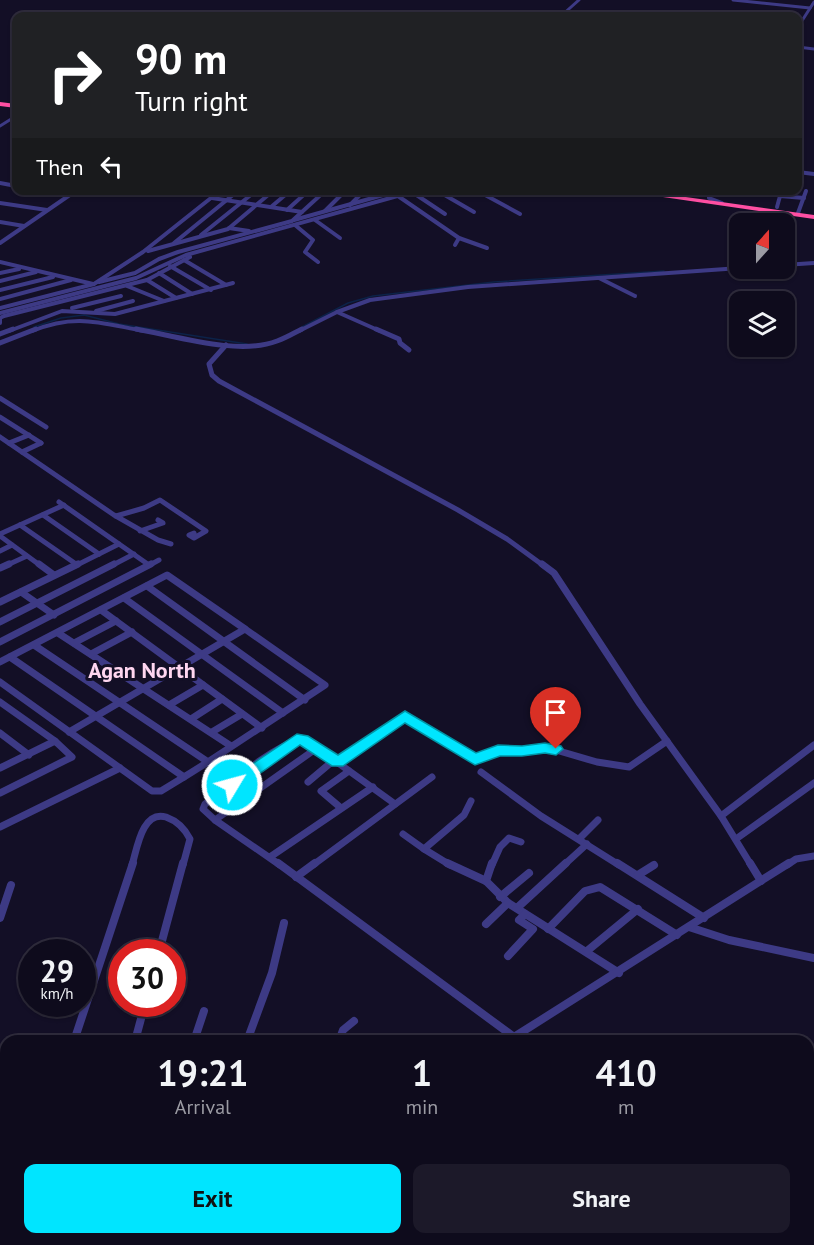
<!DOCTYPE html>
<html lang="en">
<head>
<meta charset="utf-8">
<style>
  :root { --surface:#0e0b1c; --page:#1c1929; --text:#f1f3f6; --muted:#9b9ba3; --line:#2e2b3b; --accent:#00e5ff }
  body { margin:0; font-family:"PT Sans",sans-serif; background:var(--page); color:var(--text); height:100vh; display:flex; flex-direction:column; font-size:22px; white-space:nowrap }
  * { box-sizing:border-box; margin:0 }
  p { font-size:20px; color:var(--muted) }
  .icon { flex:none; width:33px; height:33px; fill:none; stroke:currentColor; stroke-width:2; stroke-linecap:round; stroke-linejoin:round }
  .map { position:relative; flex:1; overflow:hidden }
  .drawer { position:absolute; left:0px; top:1035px; width:814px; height:210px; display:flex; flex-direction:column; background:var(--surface); border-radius:18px 18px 0 0; box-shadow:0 2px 4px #0004,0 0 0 2px var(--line) }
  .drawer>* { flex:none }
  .hud { position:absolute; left:12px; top:12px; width:790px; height:183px; border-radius:12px; box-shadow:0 2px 4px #0004,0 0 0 2px var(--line); background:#202124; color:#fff; overflow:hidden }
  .needle { width:39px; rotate:21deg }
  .fabs { position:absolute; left:729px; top:213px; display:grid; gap:12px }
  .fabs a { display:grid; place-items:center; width:66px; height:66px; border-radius:12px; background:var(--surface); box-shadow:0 2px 4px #0004,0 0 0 2px var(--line); font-size:30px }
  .speed { position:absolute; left:18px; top:939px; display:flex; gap:12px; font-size:30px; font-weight:700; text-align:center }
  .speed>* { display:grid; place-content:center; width:78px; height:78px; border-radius:50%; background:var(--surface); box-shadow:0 2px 4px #0004,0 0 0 2px var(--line); line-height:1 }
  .speed small { font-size:15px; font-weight:400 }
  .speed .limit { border:9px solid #d22; background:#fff; color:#111 }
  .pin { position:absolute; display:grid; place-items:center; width:51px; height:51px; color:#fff; margin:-62px -26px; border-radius:50% 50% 50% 0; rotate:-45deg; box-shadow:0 0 6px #0007 }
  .pin .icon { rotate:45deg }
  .me { position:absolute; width:66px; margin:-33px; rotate:53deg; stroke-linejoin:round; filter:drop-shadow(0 0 4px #0008) }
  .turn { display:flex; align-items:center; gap:21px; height:126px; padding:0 24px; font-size:27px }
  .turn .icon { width:78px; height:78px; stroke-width:2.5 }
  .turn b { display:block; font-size:42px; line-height:51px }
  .then { display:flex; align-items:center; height:57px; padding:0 24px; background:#0003; gap:12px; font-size:22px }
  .eta { display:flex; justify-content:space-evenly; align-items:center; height:102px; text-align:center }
  .eta b { font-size:36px; font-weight:800; line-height:42px }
  .cta { display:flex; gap:12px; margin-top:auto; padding:12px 24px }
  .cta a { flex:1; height:69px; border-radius:12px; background:var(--accent); color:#111; font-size:24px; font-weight:800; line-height:69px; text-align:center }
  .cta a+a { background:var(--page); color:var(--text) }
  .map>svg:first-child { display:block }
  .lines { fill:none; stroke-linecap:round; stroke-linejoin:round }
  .stream { stroke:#0c2248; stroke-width:1.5 }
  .street-far4 { stroke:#3d3a85; stroke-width:3 }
  .street-far3 { stroke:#3d3a85; stroke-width:4 }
  .street-far2 { stroke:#3d3a85; stroke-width:5 }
  .street-far1 { stroke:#3d3a85; stroke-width:7 }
  .street { stroke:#3d3a85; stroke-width:8 }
  .highway { fill:#ff4fa3; fill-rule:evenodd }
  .route { fill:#00e5ff; stroke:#0095a6; stroke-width:1.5 }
  .labels { text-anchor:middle; stroke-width:6; stroke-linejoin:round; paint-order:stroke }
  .neighbourhood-label { font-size:22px; font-weight:bold; fill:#ffd6f0; stroke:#130f26 }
</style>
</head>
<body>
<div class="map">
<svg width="814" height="1245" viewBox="0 0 814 1245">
  <rect width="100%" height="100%" fill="#130f26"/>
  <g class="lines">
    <g class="stream">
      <path d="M34 327 61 318 84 315 119 324 247 344"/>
      <path d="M302 327 348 303 373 296 494 282 664 271"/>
    </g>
    <g class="street-far4">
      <path d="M733 0 810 8"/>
      <path d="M522 16 528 13 562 16"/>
      <path d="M561 16 579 0"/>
      <path d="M798 27 814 2"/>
      <path d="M798 47 814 49"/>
      <path d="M0 126 16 116"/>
    </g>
    <g class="street-far3">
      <path d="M798 172 814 174"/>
      <path d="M0 183 16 186"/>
      <path d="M47 190 72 194"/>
      <path d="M436 190 474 212"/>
      <path d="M476 190 520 214"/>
      <path d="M709 190V198L722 203"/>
      <path d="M412 192 445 214"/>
      <path d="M398 196 459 238 487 248"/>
      <path d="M212 198 302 212"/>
      <path d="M0 203 47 210"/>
      <path d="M350 205 365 190"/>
      <path d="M271 207 291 190"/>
      <path d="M777 207 780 196 804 198"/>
      <path d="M287 210 309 190"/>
      <path d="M325 211 346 190"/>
      <path d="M798 213 806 191"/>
      <path d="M294 220 401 190"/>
      <path d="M315 220 340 238"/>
      <path d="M0 222 24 226"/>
      <path d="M295 225 313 240 305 252 318 262"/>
      <path d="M229 228 249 231"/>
      <path d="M201 235 257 190"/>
      <path d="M0 243 77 190"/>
      <path d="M174 243 239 190"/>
      <path d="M455 245 459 238"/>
      <path d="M148 251 228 229 274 190"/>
      <path d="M184 260 226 285"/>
      <path d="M0 262 93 284"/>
      <path d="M784 265 814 263"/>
      <path d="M170 266 211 290"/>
      <path d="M0 273 19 269"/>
      <path d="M159 273 192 294"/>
      <path d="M599 278 635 296"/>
      <path d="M147 280 176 298"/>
      <path d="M0 281 36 272"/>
      <path d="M99 282 135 273 159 259 178 252 292 221 326 190"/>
      <path d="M127 286 164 301"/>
      <path d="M0 290 53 277"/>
      <path d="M0 299 71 280"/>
      <path d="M0 308 94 284 143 252 221 190"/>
      <path d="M72 308 121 296"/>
      <path d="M96 311 133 301"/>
      <path d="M337 312 380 331"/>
      <path d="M0 313 136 278 186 255 419 190"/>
      <path d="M0 323V318L4 316 147 280 190 257"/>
      <path d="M9 331 62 311 115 314 233 283"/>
      <path d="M32 331C76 313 100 323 144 331"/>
      <path d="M299 331 337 312 370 300 468 287 740 268"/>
    </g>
    <g class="street-far2">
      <path d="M136 329C176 336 239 356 277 341 286 338 294 333 302 329"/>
      <path d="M376 329 399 339 400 343 409 350"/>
      <path d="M0 334 13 329"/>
      <path d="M0 343 36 329"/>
      <path d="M226 345 209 364 212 375 219 381 458 510 507 539 544 566"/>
      <path d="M0 398 46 427"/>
      <path d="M0 417 41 443"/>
      <path d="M0 437 114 515 158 540 171 544"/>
      <path d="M9 443 29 435"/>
      <path d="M22 452 41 443"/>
      <path d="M59 502 149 565"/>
      <path d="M43 515 99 554"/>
      <path d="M116 516 144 508 160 500 206 531 194 538 189 535 194 533"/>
      <path d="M20 525 76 564"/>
      <path d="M140 531 163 523 158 520"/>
      <path d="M0 534 64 505"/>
      <path d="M0 536 41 566"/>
      <path d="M0 551 12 545"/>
      <path d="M5 566 27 556"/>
      <path d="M75 566 119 544"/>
      <path d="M111 566 134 554"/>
      <path d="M148 566 159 560"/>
    </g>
    <g class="street-far1">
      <path d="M39 564 54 575"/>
      <path d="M542 564 554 573 640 704 721 816"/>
      <path d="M0 568 9 564"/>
      <path d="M147 586 305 700"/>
      <path d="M21 592 54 615"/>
      <path d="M124 598 283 713"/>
      <path d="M0 602 78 564"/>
      <path d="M101 610 262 728"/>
      <path d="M0 622 114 564"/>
      <path d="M58 633 231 746"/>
      <path d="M0 642 151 564"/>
      <path d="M74 643 116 621"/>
      <path d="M91 654 132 632"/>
      <path d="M10 657 184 777 208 762 34 645"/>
      <path d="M0 662 167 575 245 629 69 732"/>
      <path d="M0 682 152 791H161L184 777"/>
      <path d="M0 702 55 741"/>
      <path d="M169 705 203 685"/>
      <path d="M191 719 222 699"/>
      <path d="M212 732 242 714"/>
      <path d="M0 733 29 755"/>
      <path d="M208 762 325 685 245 629"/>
      <path d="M338 763 405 716 475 759 498 751 549 748 597 762 629 767 667 741"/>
      <path d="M0 768 55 741 72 757 0 793"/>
      <path d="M481 772 541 816 619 865"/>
      <path d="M308 782 334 760"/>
      <path d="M232 785 248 796"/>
      <path d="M341 808 321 791 349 771"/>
      <path d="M215 820 317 748"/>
      <path d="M0 827 120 768"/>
      <path d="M403 834 424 849"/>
      <path d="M579 839 598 820"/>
      <path d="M736 839 814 783"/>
      <path d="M270 857 373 787"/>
      <path d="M132 865C137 849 142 810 166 817 177 821 185 829 190 839L183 865"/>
      <path d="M280 865 215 820 203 809 205 804C235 781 264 752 300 739L334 760 395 804"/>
      <path d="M313 865 432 777"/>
      <path d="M450 865 424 849 464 815 471 801"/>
      <path d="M492 865 500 847 509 838 521 842"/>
      <path d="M564 865 587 844"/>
      <path d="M751 865 721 816 814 745"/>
      <path d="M787 865 796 859 814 856"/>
    </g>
    <g class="street">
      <path d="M278 863 514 1037"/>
      <path d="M447 863 486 881"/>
      <path d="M492 863 486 881 508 903 619 973"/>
      <path d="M617 863 704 918"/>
      <path d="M750 863 761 881"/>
      <path d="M638 875 654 865"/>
      <path d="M296 877 315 863"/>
      <path d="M500 897 529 873"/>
      <path d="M517 908 566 863"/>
      <path d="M0 918 11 885"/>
      <path d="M486 924 508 903"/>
      <path d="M689 927 729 940 814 958"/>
      <path d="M548 929 585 891 600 887 677 935"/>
      <path d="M587 951 638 909"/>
      <path d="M159 952 183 863"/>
      <path d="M508 956 533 929 519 920 525 914"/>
      <path d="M74 1041 133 863"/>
      <path d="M135 1041 145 1004"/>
      <path d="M194 1041 204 1011"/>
      <path d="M247 1041 272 973 284 923"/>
      <path d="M339 1041 343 1030 354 1021"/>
      <path d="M512 1041 514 1037 789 863"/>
      <path d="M0 1096H6"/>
      <path d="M0 1156H6"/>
      <path d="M0 1211H6"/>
      <path d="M0 1232H6"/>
      <path d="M342 1239 367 1245"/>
      <path d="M493 1239 504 1241"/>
      <path d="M593 1239 594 1245"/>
      <path d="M684 1242 685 1245"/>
      <path d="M24 1245 26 1239"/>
      <path d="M249 1245 250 1239"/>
      <path d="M286 1245 287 1239"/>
    </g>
    <g class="highway">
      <path d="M0 102 16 104V108L0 106Z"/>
      <path d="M615 190H636L814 215V219Z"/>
    </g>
  </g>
  <path class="route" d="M405 711 476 753 498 745 522 746 545 743 561 746 563 749 556 755 545 753 522 756H500L475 765 405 723 343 766H332L300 745 238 789H227L224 785 227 781 297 734 308 736 338 755Z"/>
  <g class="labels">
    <g class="neighbourhood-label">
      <text x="142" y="678">Agan North</text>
    </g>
  </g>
</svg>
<div class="fabs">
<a><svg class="needle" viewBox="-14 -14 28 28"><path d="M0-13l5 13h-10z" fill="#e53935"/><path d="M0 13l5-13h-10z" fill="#9b9ba3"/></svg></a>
<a><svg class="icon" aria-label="layers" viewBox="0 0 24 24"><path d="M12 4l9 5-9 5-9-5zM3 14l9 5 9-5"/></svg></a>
</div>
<div class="speed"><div>29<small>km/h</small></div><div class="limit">30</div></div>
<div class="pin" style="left:556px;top:749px;background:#d93025"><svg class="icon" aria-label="arrive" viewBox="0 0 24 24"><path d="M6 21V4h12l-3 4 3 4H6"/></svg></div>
<svg class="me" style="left:232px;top:785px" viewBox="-20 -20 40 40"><circle r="17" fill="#00e5ff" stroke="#fff" stroke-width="3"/><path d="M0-11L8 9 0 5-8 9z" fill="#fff"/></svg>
<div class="hud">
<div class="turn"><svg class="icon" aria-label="right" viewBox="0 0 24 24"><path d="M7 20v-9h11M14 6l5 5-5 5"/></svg><div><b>90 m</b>Turn right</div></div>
<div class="then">Then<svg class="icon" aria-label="left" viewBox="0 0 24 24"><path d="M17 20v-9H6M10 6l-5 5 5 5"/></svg></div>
</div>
<section class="drawer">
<div class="eta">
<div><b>19:21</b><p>Arrival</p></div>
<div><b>1</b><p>min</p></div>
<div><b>410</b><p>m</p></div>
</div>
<div class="cta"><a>Exit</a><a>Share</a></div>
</section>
</div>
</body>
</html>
